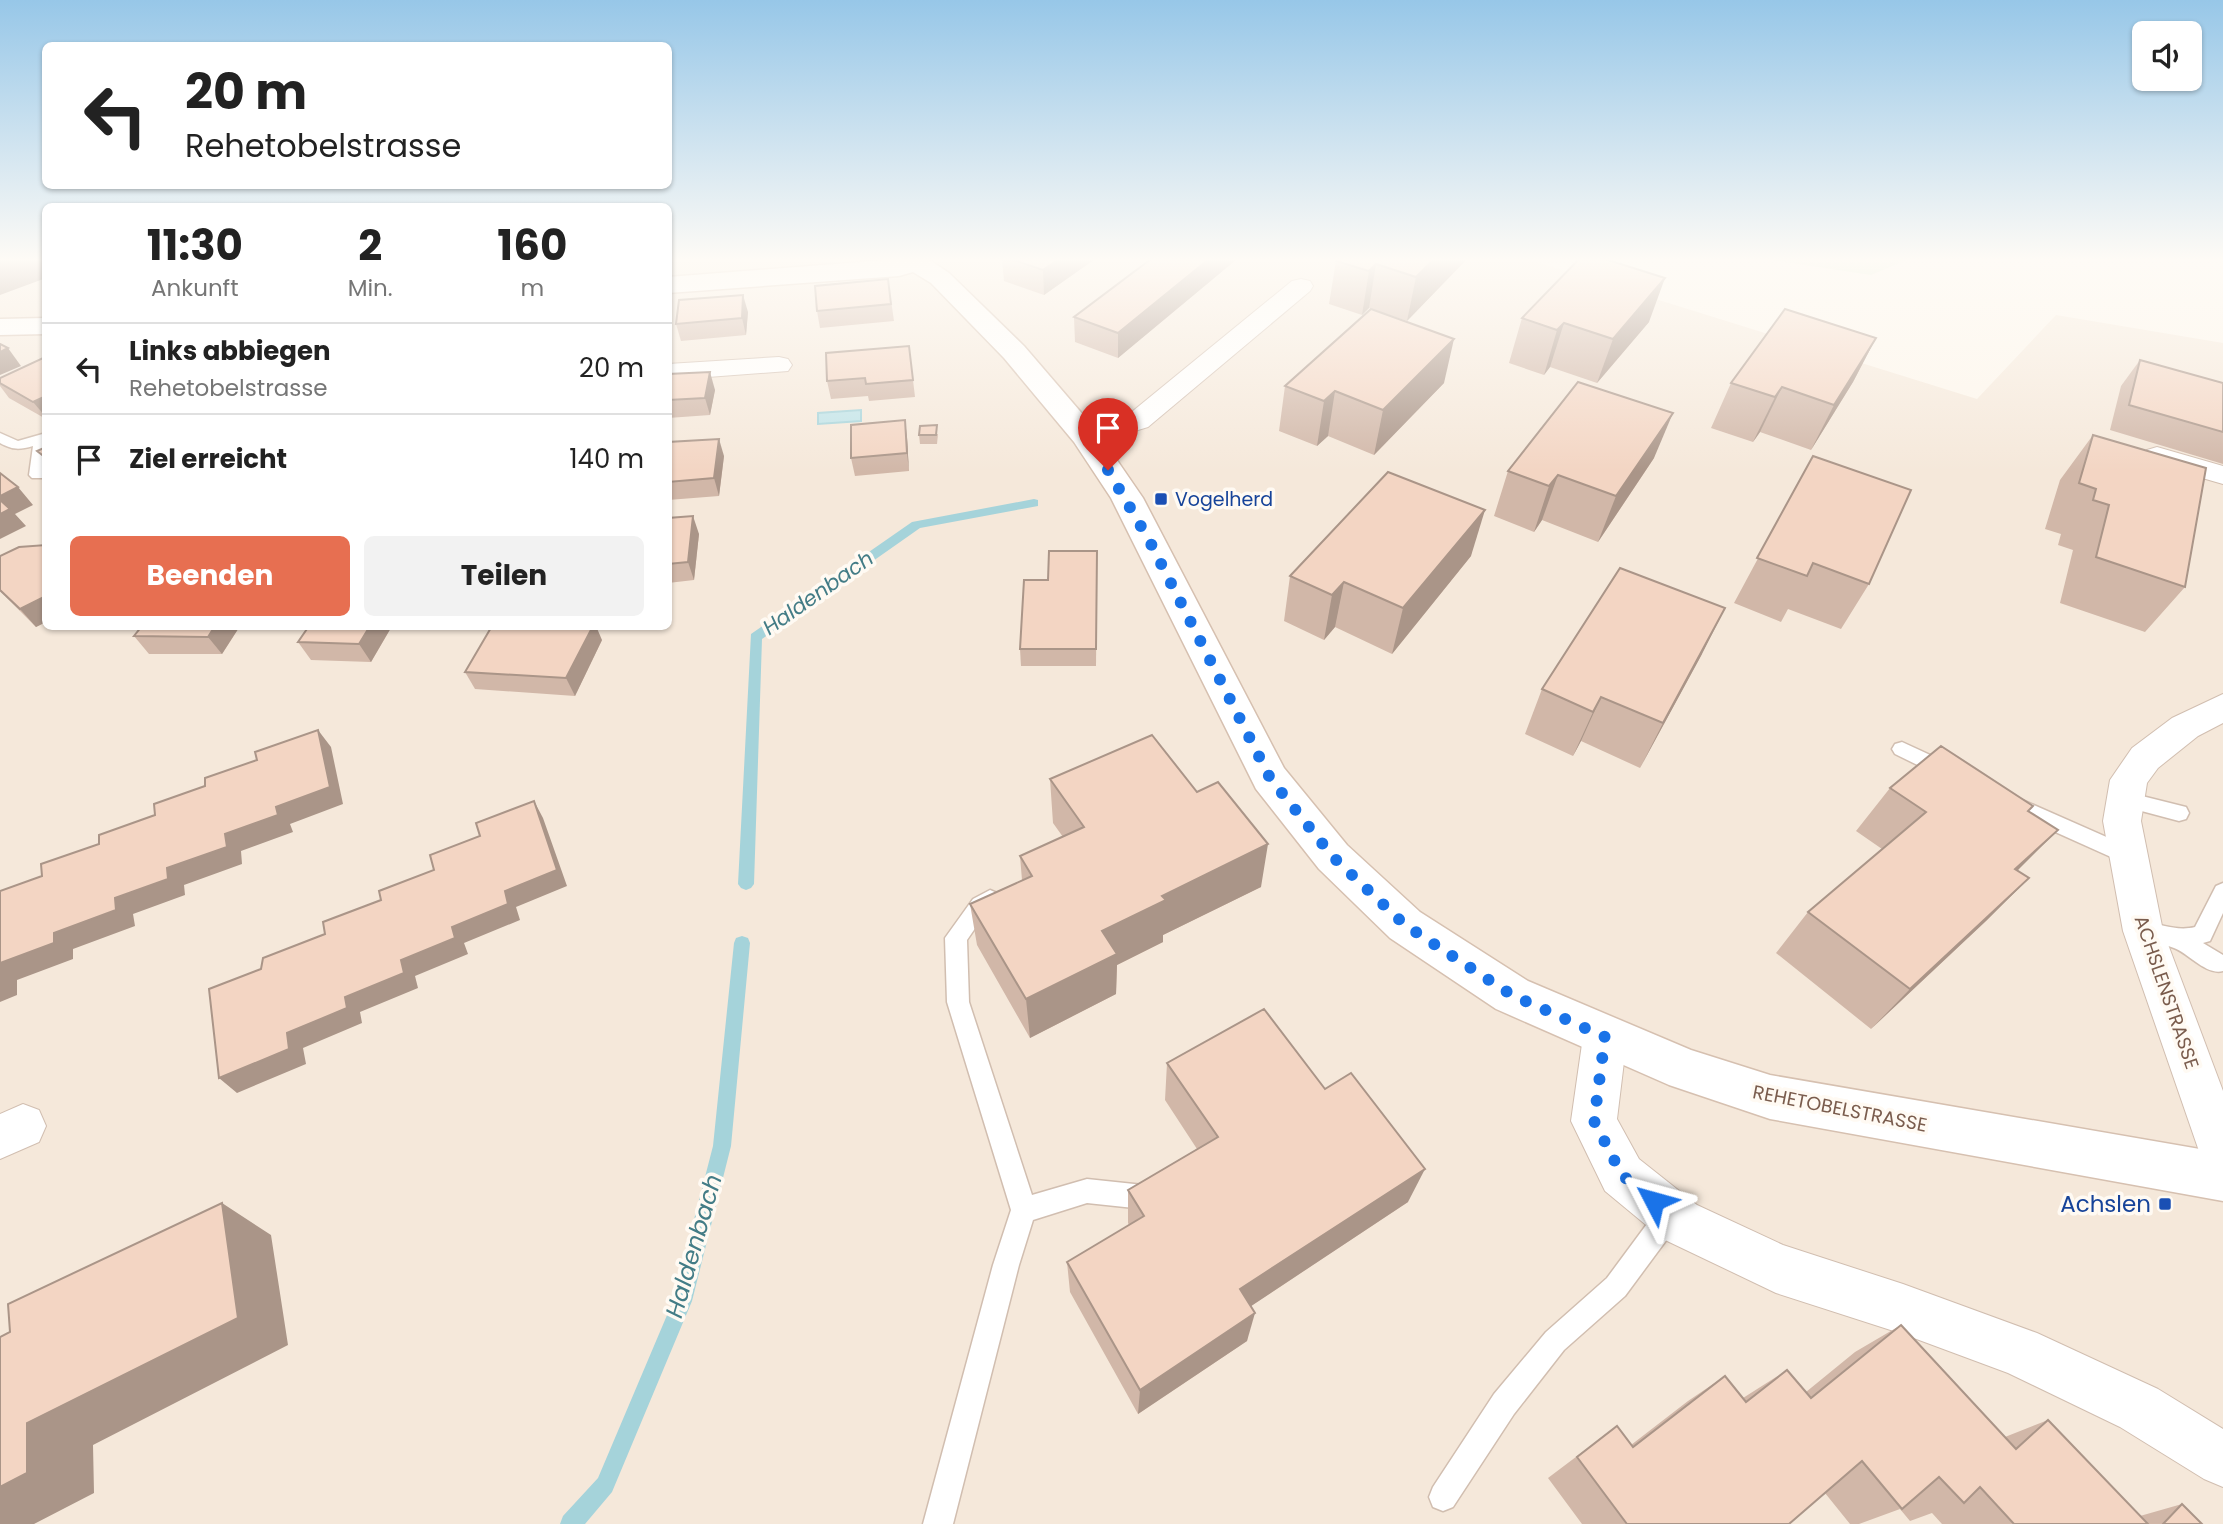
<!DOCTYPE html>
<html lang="de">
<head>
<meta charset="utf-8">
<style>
  :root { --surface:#fff; --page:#f2f2f2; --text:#222; --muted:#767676; --line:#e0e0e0; --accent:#e76f51 }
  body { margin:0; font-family:Poppins,sans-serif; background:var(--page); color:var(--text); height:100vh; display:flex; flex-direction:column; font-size:26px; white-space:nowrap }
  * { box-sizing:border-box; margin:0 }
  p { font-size:23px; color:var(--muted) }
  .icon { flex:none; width:38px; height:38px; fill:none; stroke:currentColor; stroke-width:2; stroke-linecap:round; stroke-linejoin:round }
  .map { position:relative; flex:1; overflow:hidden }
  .details { position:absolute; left:42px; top:203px; width:630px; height:427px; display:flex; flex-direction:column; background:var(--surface); border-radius:10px; box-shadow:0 2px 5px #0004 }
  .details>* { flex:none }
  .top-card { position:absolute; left:42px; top:42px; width:630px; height:147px; border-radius:10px; box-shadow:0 2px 5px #0004; background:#fff; color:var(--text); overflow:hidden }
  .buttons { position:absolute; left:2132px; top:21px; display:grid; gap:14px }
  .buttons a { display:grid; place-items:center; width:70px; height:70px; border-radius:10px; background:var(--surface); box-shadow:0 2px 5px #0004; font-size:35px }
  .pin { position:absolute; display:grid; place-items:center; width:60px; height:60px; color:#fff; margin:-72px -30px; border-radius:50% 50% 50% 0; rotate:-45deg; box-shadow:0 0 7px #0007 }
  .pin .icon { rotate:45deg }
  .me { position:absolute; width:77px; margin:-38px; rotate:309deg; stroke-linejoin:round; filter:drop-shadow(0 0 5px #0008) }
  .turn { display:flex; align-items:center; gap:24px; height:147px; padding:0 28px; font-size:32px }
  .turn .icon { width:91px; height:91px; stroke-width:2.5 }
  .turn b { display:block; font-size:49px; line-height:60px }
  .eta { display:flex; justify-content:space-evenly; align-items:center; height:119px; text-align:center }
  .eta b { font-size:42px; font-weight:700; line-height:49px }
  .action { display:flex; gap:14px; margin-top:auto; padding:14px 28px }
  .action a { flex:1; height:80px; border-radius:10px; background:var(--accent); color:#fff; font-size:28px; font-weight:700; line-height:80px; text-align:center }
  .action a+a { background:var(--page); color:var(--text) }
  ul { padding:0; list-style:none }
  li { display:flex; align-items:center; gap:21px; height:91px; padding:0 28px; border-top:2px solid var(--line) }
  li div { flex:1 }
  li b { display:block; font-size:26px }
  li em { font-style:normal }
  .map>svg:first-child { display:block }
  .residential { fill:#f5e8da }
  .green { fill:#d8ecc9 }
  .water { fill:#bfe3e8; stroke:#a5d3da; stroke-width:2 }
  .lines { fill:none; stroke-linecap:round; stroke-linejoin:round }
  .stream { fill:#a5d3da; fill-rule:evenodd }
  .lane-casing { stroke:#d1beb0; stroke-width:3 }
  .street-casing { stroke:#d1beb0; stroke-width:2 }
  .secondary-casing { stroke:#d6c0b0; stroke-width:3 }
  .lane { fill:#fff; fill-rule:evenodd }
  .street { fill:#fff; fill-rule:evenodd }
  .secondary { fill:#fff; fill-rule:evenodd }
  .wall { fill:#d1b7a8 }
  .shaded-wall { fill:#aa9588 }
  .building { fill:#f3d5c3; stroke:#aa9588; stroke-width:2 }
  .route { stroke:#1a73e8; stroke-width:12; stroke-dasharray:0 21.6 }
  .transit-dot { fill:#1a4fb4; stroke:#fffaf3; stroke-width:2.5 }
  .labels { text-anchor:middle; stroke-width:7; stroke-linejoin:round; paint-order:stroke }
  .transit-label { font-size:19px; fill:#164399; stroke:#fffaf3; text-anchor:start }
  .street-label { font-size:19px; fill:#7a5c4d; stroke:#fffaf3 }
  .water-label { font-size:21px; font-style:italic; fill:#437c86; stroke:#fffaf3 }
  .near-transit-label { font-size:23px; fill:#164399; stroke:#fffaf3; text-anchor:end }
  .near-water-label { font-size:24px; font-style:italic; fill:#437c86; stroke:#fffaf3 }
</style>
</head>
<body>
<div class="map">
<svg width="2223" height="1524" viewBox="0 0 2223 1524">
  <rect width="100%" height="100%" fill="#fdf6ec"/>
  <path class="residential" d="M0 259H45L46 626H668L669 259H1527L1977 399 2056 315 2223 343V1524H0Z"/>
  <path class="green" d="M1764 259H1909L1871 275Z"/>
  <path class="water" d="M861 410V421L818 424V413Z"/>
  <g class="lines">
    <g class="stream">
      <path d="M1034 499 1038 500V506L920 528 762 639 754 884 751 888 746 890 741 888 738 884 751 634 912 522Z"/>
      <path d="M742 936 748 938 750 943 731 1146 692 1301 612 1492 585 1524H560L563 1516 598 1478 673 1301 713 1146 734 943 736 938Z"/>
    </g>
    <g class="lane-casing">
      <g id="lane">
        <path d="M0 433 18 441 46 433V468L42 478H32L29 475 33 446C19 450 13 450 0 443Z"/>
        <path d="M1902 742 1954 766 1957 771 1954 776 1947 778 1940 776 1895 754 1892 749 1895 744Z"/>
        <path d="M2126 792 2186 807 2189 813 2186 819 2179 821 2119 805 2116 800 2119 795Z"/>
        <path d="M2009 794 2136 850 2139 856 2136 862 2129 864 2122 862 2002 808 1999 802 2002 796Z"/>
        <path d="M2223 883V913L2210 941 2203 943 2223 955V971C2207 976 2188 953 2174 948 2161 943 2148 942 2135 937L2132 931 2135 925C2153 918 2172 933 2195 927L2216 886Z"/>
        <path d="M990 890 997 893 1001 899 997 905 987 911 967 940 969 1002 1032 1195 1087 1179 1153 1186 1162 1189 1165 1198 1162 1207 1153 1210 1087 1203 1033 1220 1019 1265 953 1524H923L993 1265 1011 1210 947 1002 945 938 973 899Z"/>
        <path d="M1670 1201 1679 1205 1683 1214 1679 1223 1625 1296 1564 1350 1514 1414 1453 1507 1443 1511 1433 1507 1429 1497 1433 1487 1494 1394 1546 1332 1607 1278 1661 1205Z"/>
      </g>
    </g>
    <g class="street-casing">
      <g id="street">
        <path d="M1301 279 1310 281 1313 286 1310 291 1148 427 1086 446 1076 443 1072 437 1076 431 1128 415 1292 281Z"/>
        <path d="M779 357 788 359 792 365 788 371 668 380V364Z"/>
        <path d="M2157 447 2223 466V484L2147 462 2142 456 2147 450Z"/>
        <path d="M2223 694V723L2198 736 2158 768 2147 783 2141 821 2163 931 2223 1091V1177L2207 1170 2200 1154 2123 931 2103 821 2110 780 2132 748 2172 718Z"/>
        <path d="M1605 1017 1620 1023 1627 1037 1617 1119 1639 1159 1697 1205 1783 1245 1903 1284 2037 1333 2158 1389 2223 1429V1487L2204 1479 2120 1427 2008 1373 1903 1334 1776 1293 1663 1239 1605 1191 1571 1121 1583 1037 1590 1023Z"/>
        <path d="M23 1104 39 1110 46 1126 39 1142 0 1159V1114Z"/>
      </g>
    </g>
    <g class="secondary-casing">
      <g id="secondary">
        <path d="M899 259H928L949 273 1024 346 1097 431 1143 498 1284 768 1347 845 1420 912 1528 981 1691 1050 1770 1075 2223 1153V1201L1770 1119 1669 1085 1496 1009 1390 938 1319 869 1256 789 1111 498 1074 442 1004 358 931 283 913 272 899 276 668 293V277Z"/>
        <path d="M46 318V334L0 335V319Z"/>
      </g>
    </g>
    <use href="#lane" class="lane"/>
    <use href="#street" class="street"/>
    <use href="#secondary" class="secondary"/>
  </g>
  <g class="wall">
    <path d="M1002 259H1095L1044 295 1004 281Z"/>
    <path d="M1151 259H1237L1118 358 1075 342 1074 317Z"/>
    <path d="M1337 259H1467L1407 321 1369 308 1362 315 1329 304 1336 261Z"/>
    <path d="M888 279 894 321 820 328 817 311Z"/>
    <path d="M748 312 746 335 681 341 676 324Z"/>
    <path d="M1522 318 1649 322 1597 383 1550 367 1544 375 1509 363Z"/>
    <path d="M1876 338 1853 382 1811 450 1760 432 1753 442 1711 428 1731 383Z"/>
    <path d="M909 346 915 397 869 401 868 396 831 399 827 381Z"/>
    <path d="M46 359V419L9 398 0 386V378Z"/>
    <path d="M2140 360 2223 383V464L2110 430 2121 386Z"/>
    <path d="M668 374 715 390 710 415 668 418Z"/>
    <path d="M1444 383 1374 455 1328 436 1317 446 1279 431 1285 386Z"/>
    <path d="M938 434 937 444H920L919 435Z"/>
    <path d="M2093 435 2185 587 2145 632 2060 603 2073 550 2058 545 2061 534 2045 529 2060 480Z"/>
    <path d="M907 438 909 471 855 476 851 458Z"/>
    <path d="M668 442 724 456 719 496 668 500Z"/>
    <path d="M1813 456 1869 584 1841 629 1788 609 1781 622 1734 603Z"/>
    <path d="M1654 458 1598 542 1542 520 1534 532 1494 516 1508 471Z"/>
    <path d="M668 518 699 534 694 580 668 583Z"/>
    <path d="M46 545V622L36 627 0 591V556Z"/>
    <path d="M1097 551 1096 666H1021L1020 649Z"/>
    <path d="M1471 556 1392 654 1335 627 1324 640 1284 621 1290 576Z"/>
    <path d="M142 626H240L222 654H149L134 636Z"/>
    <path d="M392 626 371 662 311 660 298 642Z"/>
    <path d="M602 640 575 696 475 689 465 672Z"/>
    <path d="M1702 654 1640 768 1581 741 1573 756 1525 734 1542 689Z"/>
    <path d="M1050 779 1261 887 1163 935V942L1117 965 1116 994 1030 1038 977 945 970 904 1022 880 1020 856 1063 837 1053 823Z"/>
    <path d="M1890 788 2029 811 2018 871 2029 878 1987 920 1871 1029 1776 953 1808 912 1882 849 1856 831Z"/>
    <path d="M1167 1063 1408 1202 1251 1306 1247 1341 1138 1414 1070 1292 1067 1262 1129 1225 1128 1223V1190L1197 1149 1165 1100Z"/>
    <path d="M1901 1325 2005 1437 2048 1420 2140 1516 2182 1504 2202 1524H1942L1932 1513 1910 1521 1900 1509 1859 1524H1850L1825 1493 1789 1524H1582L1548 1478 1617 1426 1631 1445 1688 1401 1725 1376 1743 1398 1787 1370 1806 1392 1855 1352Z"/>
  </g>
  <g class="shaded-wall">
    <path d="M0 259H46V278L0 295Z"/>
    <path d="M1059 259H1095L1044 295 1043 270Z"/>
    <path d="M1209 259H1237L1118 358V333Z"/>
    <path d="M1434 259H1467L1407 321 1416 277Z"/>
    <path d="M1376 264 1369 308 1362 315 1369 271Z"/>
    <path d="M1665 278 1649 322 1597 383 1613 339Z"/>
    <path d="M743 295 748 312 746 335 742 318Z"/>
    <path d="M1564 323 1550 367 1544 375 1557 330Z"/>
    <path d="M1876 338 1853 382 1811 450 1834 405Z"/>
    <path d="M1454 339 1444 383 1374 455 1383 410Z"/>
    <path d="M8 348 21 366 0 375V352Z"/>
    <path d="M710 372 715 390 710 415 705 398Z"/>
    <path d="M1782 387 1760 432 1753 442 1775 397Z"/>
    <path d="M1335 391 1328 436 1317 446 1324 401Z"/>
    <path d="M46 396V417L33 402Z"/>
    <path d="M1673 413 1654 458 1598 542 1616 496Z"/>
    <path d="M905 420 907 438 909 471 907 453Z"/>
    <path d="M719 439 724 456 719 496 714 478Z"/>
    <path d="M1558 475 1542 520 1534 532 1549 486Z"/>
    <path d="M18 487 33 505 15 514 26 526 0 539V496Z"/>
    <path d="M1485 510 1471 556 1392 654 1403 608Z"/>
    <path d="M693 516 699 534 694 580 688 562Z"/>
    <path d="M1344 582 1335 627 1324 640 1332 595Z"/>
    <path d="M46 596V622L36 627 20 609Z"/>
    <path d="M1725 608 1702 654 1640 768 1663 723Z"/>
    <path d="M215 626H240L222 654 208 637Z"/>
    <path d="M370 626H392L371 662 359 644Z"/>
    <path d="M593 626H596L602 640 575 696 566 678Z"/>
    <path d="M1601 697 1581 741 1573 756 1593 712Z"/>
    <path d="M318 730 331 747 343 804 290 824 293 832 241 851 242 864 184 885 185 895 133 914 135 926 73 949V959L17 980V995L0 1002V963L225 834 276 807Z"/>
    <path d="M534 801 543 818 567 886 516 907 520 920 464 943 468 954 415 976 418 988 360 1012 362 1023 303 1048 306 1064 237 1093 219 1078 287 1033 345 997 401 960 505 891Z"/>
    <path d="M2058 830 2015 873V869Z"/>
    <path d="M1268 844 1261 887 1163 935V942L1117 965 1116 994 1030 1038 1026 999 1102 931 1162 896Z"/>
    <path d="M2029 878 1987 920 1871 1029 1910 989Z"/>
    <path d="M1425 1169 1408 1202 1233 1318 1240 1289Z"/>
    <path d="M222 1203 271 1235 288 1345 93 1445 94 1493 34 1524H0V1487L27 1423Z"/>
    <path d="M1255 1313 1247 1341 1138 1414 1140 1390Z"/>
  </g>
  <g class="building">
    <path d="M1011 259H1059L1043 270Z"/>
    <path d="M1151 259H1209L1118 333 1074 317Z"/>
    <path d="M1337 259H1434L1416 277 1376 264 1369 271 1336 261Z"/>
    <path d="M1579 259H1605L1665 278 1613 339 1564 323 1557 330 1522 318Z"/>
    <path d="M888 279 891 304 817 311 815 286Z"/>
    <path d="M743 295 742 318 676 324 679 300Z"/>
    <path d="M1371 309 1454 339 1383 410 1335 391 1324 401 1285 386Z"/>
    <path d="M1785 309 1876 338 1834 405 1782 387 1775 397 1731 383Z"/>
    <path d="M0 344 8 348 0 352Z"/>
    <path d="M909 346 913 380 866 384 865 378 827 381 826 353Z"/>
    <path d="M43 358 46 359V396L33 402 0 383V378Z"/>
    <path d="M2140 360 2223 383V432L2129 405Z"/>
    <path d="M710 372 705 398 668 400V374Z"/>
    <path d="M1578 382 1673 413 1616 496 1558 475 1549 486 1508 471Z"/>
    <path d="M905 420 907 453 851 458V425Z"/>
    <path d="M937 425 936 435H919L920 426Z"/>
    <path d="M2093 435 2206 468 2185 587 2096 557 2109 505 2093 500 2096 489 2079 483Z"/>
    <path d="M719 439 714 478 668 482V442Z"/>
    <path d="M46 447V458L37 451Z"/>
    <path d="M1813 456 1911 490 1869 584 1813 563 1807 576 1757 558Z"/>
    <path d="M1388 472 1485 510 1403 608 1344 582 1332 595 1290 576Z"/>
    <path d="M0 473 18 487 0 496Z"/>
    <path d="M0 500 10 509 0 514Z"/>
    <path d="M693 516 688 562 668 564V518Z"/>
    <path d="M46 545V596L20 609 0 590V556L19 547Z"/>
    <path d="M1049 551H1097L1096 649H1020L1024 580H1048Z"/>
    <path d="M1620 568 1725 608 1663 723 1601 697 1593 712 1542 689Z"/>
    <path d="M142 626H215L208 637 134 636Z"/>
    <path d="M309 626H370L359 644 298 642Z"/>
    <path d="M492 626H593L566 678 465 672Z"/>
    <path d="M318 730 330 787 276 807 278 815 225 834 227 847 167 868 168 879 115 898 116 910 54 933V943L0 963V891L42 876 41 864 99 844V835L155 815 154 804 205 786V778L257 760 255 752Z"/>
    <path d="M1152 735 1197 792 1218 782 1268 844 1162 896 1166 900 1102 931 1117 954 1026 999 970 904 1032 876 1020 856 1084 827 1050 779Z"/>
    <path d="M1941 746 2033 806 2028 811 2058 830 2015 869 2029 878 1910 989 1808 912 1926 812 1890 788Z"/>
    <path d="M534 801 557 870 505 891 508 904 452 927 455 938 401 960 404 973 345 997 347 1008 287 1033 289 1049 219 1078 209 989 261 969 263 958 325 934 323 922 381 900 379 891 434 870 430 855 480 836 476 823Z"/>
    <path d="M1264 1009 1325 1089 1351 1073 1425 1169 1240 1289 1255 1313 1140 1390 1067 1262 1144 1216 1128 1190 1218 1137 1167 1063Z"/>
    <path d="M222 1203 238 1318 27 1423V1473L0 1487V1337L10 1332 8 1304Z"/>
    <path d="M1901 1325 2016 1449 2048 1420 2148 1524H2014L1980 1487 1964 1503 1939 1477 1902 1509 1862 1461 1789 1524H1627L1577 1457 1617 1426 1633 1447 1725 1376 1746 1402 1787 1370 1811 1398Z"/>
    <path d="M2182 1504 2202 1524H2163Z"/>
  </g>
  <linearGradient id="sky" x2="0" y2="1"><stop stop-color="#97c7e8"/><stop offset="0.55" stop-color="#fefbf6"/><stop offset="1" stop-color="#fefbf6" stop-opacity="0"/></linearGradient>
  <rect width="2223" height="472" fill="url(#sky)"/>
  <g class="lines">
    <path class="route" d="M1108 470 1149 540 1270 778 1333 857 1405 925 1512 995 1605 1037 1594 1121 1622 1175 1654 1201"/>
  </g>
  <g class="transit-dot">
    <rect x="1154" y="492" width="14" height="14" rx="3.5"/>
    <rect x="2158" y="1197" width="14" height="14" rx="3.5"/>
  </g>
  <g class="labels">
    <g class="transit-label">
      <text x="1175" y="506">Vogelherd</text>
    </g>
    <g class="street-label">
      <text transform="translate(2167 992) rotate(71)" y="7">ACHSLENSTRASSE</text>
      <text transform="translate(1840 1108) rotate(11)" y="7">REHETOBELSTRASSE</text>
    </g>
    <g class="water-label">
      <text transform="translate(818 593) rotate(-35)" y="7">Haldenbach</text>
    </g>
    <g class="near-transit-label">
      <text x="2151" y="1212">Achslen</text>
    </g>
    <g class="near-water-label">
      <text transform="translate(694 1246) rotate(-74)" y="8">Haldenbach</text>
    </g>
  </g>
</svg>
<div class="buttons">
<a><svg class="icon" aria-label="sound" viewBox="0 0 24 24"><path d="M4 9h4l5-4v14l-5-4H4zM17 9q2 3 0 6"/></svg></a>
</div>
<div class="pin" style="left:1108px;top:470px;background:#d93025"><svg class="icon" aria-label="arrive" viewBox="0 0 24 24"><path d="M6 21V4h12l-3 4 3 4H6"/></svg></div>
<svg class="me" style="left:1654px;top:1201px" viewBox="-20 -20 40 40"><path d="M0-17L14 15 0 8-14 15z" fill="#1a73e8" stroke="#fff" stroke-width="4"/></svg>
<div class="top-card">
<div class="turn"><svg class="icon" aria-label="left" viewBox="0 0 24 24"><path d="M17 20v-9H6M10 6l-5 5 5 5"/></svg><div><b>20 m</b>Rehetobelstrasse</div></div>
</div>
<section class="details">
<div class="eta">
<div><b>11:30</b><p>Ankunft</p></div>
<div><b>2</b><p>Min.</p></div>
<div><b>160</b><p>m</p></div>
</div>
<ul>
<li><svg class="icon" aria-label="left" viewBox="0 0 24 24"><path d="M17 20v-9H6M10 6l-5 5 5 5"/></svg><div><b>Links abbiegen</b><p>Rehetobelstrasse</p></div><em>20 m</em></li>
<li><svg class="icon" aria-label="arrive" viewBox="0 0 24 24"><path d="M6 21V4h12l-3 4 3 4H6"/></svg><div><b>Ziel erreicht</b></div><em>140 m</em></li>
</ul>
<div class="action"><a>Beenden</a><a>Teilen</a></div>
</section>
</div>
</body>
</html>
